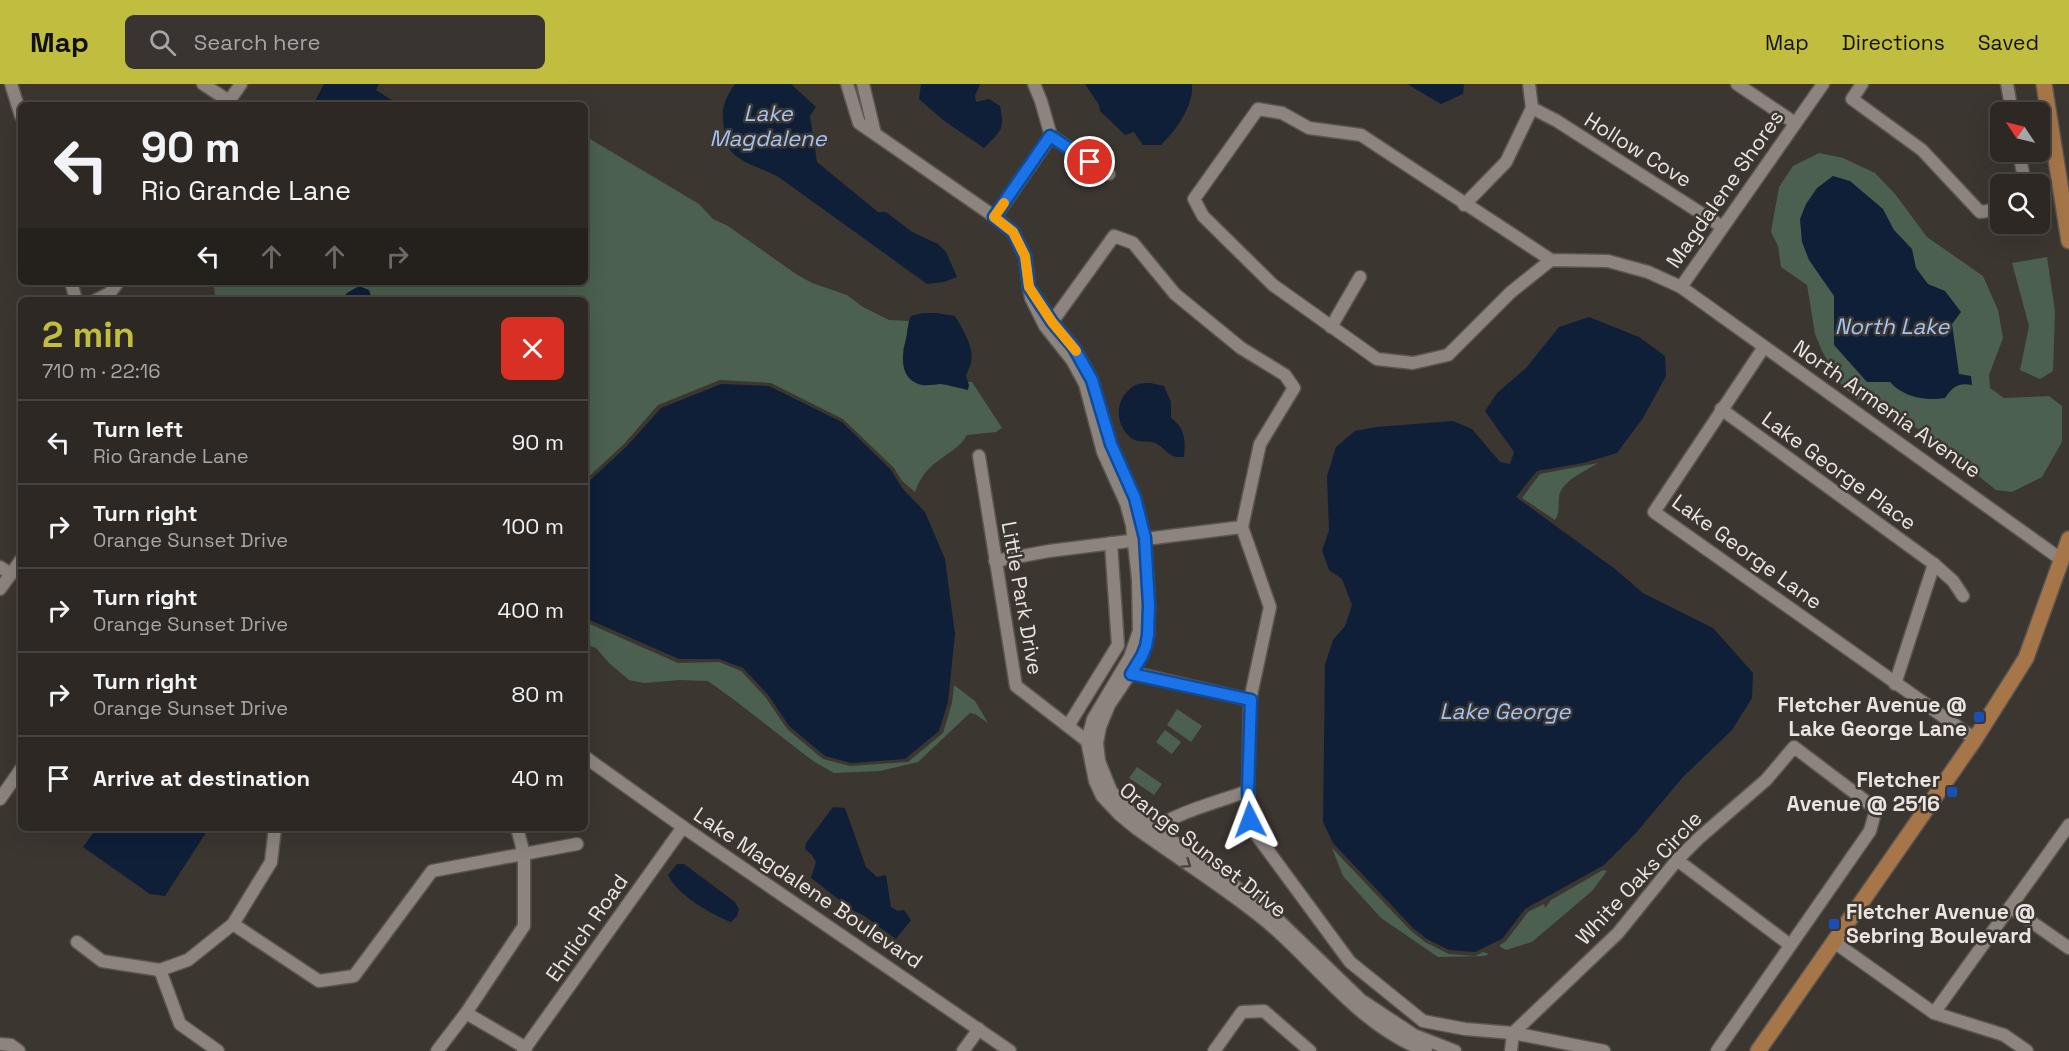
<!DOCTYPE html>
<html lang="en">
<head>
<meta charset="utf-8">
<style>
  :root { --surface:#2d2824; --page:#393431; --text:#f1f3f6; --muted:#a7a6a6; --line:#484441; --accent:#c1bd3f }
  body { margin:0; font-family:"Space Grotesk",sans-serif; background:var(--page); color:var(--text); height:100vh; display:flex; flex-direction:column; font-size:22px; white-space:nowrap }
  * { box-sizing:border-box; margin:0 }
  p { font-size:20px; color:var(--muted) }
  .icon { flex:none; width:33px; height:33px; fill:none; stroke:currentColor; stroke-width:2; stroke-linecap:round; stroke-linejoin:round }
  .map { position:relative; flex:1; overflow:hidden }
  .details { position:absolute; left:18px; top:213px; width:570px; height:534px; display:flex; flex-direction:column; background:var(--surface); border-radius:9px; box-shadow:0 6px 24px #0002,0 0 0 2px var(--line) }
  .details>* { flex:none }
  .hud { position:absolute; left:18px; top:18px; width:570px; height:183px; border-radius:9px; box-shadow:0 6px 24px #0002,0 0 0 2px var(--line); background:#2d2824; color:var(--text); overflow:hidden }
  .needle { width:39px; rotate:305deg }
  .tools { position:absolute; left:1990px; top:18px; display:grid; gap:12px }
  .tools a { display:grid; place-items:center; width:60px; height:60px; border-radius:9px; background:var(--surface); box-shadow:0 6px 24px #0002,0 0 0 2px var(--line); font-size:30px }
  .pin { position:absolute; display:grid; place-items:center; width:51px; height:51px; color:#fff; margin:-26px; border:3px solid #fff; border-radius:50%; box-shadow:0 2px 6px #0007 }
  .me { position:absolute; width:66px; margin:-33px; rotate:357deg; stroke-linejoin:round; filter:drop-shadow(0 0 4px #0008) }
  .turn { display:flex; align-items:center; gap:21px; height:126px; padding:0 24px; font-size:27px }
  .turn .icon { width:78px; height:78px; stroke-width:2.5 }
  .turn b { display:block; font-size:42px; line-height:51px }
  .lanes { display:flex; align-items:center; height:57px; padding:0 24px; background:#0003; justify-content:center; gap:30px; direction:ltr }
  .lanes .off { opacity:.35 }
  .round { display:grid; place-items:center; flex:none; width:63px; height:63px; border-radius:9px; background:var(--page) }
  .head { display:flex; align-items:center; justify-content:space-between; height:102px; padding:0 24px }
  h1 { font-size:36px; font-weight:600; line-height:45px; color:var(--accent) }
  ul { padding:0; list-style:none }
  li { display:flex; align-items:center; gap:18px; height:84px; padding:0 24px; border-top:2px solid var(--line) }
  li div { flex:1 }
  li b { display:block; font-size:22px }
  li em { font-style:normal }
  header { display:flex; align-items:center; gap:36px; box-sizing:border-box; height:84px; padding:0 30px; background:var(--accent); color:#111 }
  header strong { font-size:28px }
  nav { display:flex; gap:33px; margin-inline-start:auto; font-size:21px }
  .search { width:420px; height:54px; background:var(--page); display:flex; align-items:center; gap:15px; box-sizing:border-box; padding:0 21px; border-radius:9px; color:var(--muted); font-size:22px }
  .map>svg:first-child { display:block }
  .green { fill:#4b604f }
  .water { fill:#0f1f38 }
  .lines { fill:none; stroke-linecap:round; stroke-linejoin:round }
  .minor-casing { stroke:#5b5550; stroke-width:15 }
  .major-casing { stroke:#5b5550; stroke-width:18 }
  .minor { stroke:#8c847d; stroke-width:12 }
  .major { stroke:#a67648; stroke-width:15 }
  .oneway { stroke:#48423c }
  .route-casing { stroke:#114b97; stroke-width:15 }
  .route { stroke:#1a73e8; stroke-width:10 }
  .slow { stroke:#f59e0b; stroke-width:10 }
  .transit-dot { fill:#1a4fb4; stroke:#3c3630; stroke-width:2 }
  .labels { text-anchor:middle; stroke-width:5; stroke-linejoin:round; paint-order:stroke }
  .street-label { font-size:21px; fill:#eae5e1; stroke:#3c3630 }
  .poi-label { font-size:21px; font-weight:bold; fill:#eae5e1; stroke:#3c3630; text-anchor:end }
  .water-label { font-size:22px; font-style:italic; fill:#a2c4f8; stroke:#3c3630 }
</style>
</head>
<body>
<header>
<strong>Map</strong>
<div class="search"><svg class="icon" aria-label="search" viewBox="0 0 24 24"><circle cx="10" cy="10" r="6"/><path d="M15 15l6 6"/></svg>Search here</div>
<nav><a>Map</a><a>Directions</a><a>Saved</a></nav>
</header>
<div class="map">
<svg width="2069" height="967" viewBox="0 0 2069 967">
  <rect width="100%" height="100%" fill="#3c3630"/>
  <g class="green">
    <path d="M585 52 699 120 713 135 728 142 796 190 812 199 847 211 863 223 889 236 909 237 905 260 903 266 922 301 942 300 968 306V298H972L1002 344 996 348 967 351C960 364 946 370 934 380 925 387 919 397 915 408L902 397 894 384 843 335 771 299 720 296 658 321 624 360 585 396V216H372L369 206 347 209 342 216H216L213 198H585Z"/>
    <path d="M1819 69 1843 74 1875 89 1895 110 1927 153 1983 192 1998 226 2003 254 1989 291 1990 304 2004 314 2049 312 2062 322V358L2042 393 2012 408 1996 406 1921 346 1888 332 1857 315 1842 302 1822 267 1815 250 1807 201 1781 183 1778 162 1771 148 1779 103 1793 82Z"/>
    <path d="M2047 173 2055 227 2053 287 2040 295 2020 286 2029 242 2012 179Z"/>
    <path d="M1598 379C1586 387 1561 397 1559 413 1558 421 1560 429 1555 436L1522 414 1540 390Z"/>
    <path d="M585 538 678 579 719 578 741 587 766 614 787 645 823 675 850 682 908 678 943 649 952 619 954 601 975 617 988 639 975 630 970 629 918 678 880 687 834 689 813 677 737 618 708 597 680 596 644 599 629 596 609 579 596 564 585 560Z"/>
    <path d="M1177 625 1202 642 1191 658 1167 641Z"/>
    <path d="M1165 646 1181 658 1172 670 1156 658Z"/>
    <path d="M1137 683 1162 700 1154 711 1129 694Z"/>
    <path d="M1332 764 1410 846 1425 858 1449 870 1475 872 1483 868 1489 870 1485 872 1438 873 1381 834 1343 792Z"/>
    <path d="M1603 786 1607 787 1592 807 1532 858 1506 866 1499 862 1506 857 1528 828 1544 820 1545 824 1551 816Z"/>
  </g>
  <g class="water">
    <path d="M324 0H379L376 6 399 21H330L314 19Z"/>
    <path d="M735 0H791L816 23 810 32 817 78 878 128H886L912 148 938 160 946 168 957 193 944 198 927 200 780 94C766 85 741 80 731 67 725 60 722 34 723 26 724 18 730 6 735 0Z"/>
    <path d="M921 0H980L975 12 976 18 989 15 1000 22C1005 46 1001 47 984 64L943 36 919 15Z"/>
    <path d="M1085 0H1192C1194 22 1176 46 1161 61H1143L1134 48 1125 51 1100 27 1099 21Z"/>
    <path d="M1407 0H1464L1463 10 1441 20Z"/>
    <path d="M1833 92 1850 97 1883 125 1894 146 1912 165 1916 184 1928 200 1945 207 1961 228 1952 240 1959 290 1971 292 1972 301C1959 298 1952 303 1945 314 1925 317 1903 313 1890 298H1867L1834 261V212L1809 176 1802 158 1800 135 1806 120 1817 104Z"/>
    <path d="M359 202 369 206 372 216H342L347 209Z"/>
    <path d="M923 229H936L955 232C962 244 975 264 971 279 970 283 967 288 966 292L969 301 968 306C959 304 950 301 941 300 935 300 928 302 922 301 901 296 901 276 905 259 908 250 907 241 911 232Z"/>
    <path d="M1589 233 1639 253 1665 272 1666 292 1643 334 1617 369 1583 379 1537 387 1516 413 1615 485 1643 509 1713 544 1753 589 1752 614 1732 646 1683 693 1635 750 1604 781 1525 825 1502 855 1475 868 1449 866 1427 855 1413 844 1333 759 1323 738 1325 581 1333 556 1345 542 1352 521 1342 495 1329 486 1322 466 1329 447 1327 392 1336 363 1355 347 1376 343 1453 337 1472 345 1500 378 1510 380 1514 368 1485 327 1497 309 1526 284 1559 243Z"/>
    <path d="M1150 299 1164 302 1171 318V334C1185 344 1186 357 1184 373 1166 374 1168 365 1155 359 1146 355 1138 361 1129 352 1113 337 1116 311 1136 301 1140 299 1146 299 1150 299Z"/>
    <path d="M721 300 769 302 842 338 891 386 902 404 925 428 945 475 955 550 948 618 939 647 905 675 851 679 825 672 789 642 769 612 743 584 719 575H679L585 534V401L627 362 661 324Z"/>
    <path d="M833 723 845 724 866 783 877 793 886 791 891 823 898 827 904 826 911 836 896 855 863 831 854 827 811 794 816 778 812 771 805 765 806 759Z"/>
    <path d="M97 744H209L165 812 150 810 83 763Z"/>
    <path d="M677 780H684L735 818 739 825 737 832 731 838C712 831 677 811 668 791Z"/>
  </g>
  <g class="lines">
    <g class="minor-casing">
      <g id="minor">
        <path d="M11 0 21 32"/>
        <path d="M203 0 229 17V21"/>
        <path d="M847 0 859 39 875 50 863 0"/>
        <path d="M1034 0 1041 17 1051 52 1109 90"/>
        <path d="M1737 0 1795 39"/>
        <path d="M1862 0 1852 15 1922 66 1980 128 2001 125"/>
        <path d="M2007 0 2012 28"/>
        <path d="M229 17 241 0"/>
        <path d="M1532 24 1557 37 1721 142"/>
        <path d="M875 50 995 133 1013 148 1025 172 1029 203"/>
        <path d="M2019 68 2025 100"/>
        <path d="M1464 121 1506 78 1532 24 1529 0"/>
        <path d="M995 133 1051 52"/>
        <path d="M1551 176 1511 208 1448 271 1413 279 1377 275 1273 201 1203 132 1194 115 1258 25 1282 29 1309 44 1361 51 1551 176 1608 177 1648 188 1681 203 2062 476"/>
        <path d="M71 198 76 216"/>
        <path d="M1681 203 1823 0"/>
        <path d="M96 216 110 209 118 198"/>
        <path d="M1046 242 1052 238 1114 152 1133 159 1175 210 1241 264 1285 291 1294 304 1260 360 1242 443 1270 523 1250 616 1248 707 1250 736 1255 749 1350 878 1423 937 1465 945 1513 949 1604 967"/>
        <path d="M1331 243 1360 193"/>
        <path d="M1764 263 1654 428 1975 655"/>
        <path d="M1721 325 1934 480 1953 497 1963 512"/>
        <path d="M979 372 1016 602 1087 657 1093 658"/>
        <path d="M995 477 1049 467 1242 443"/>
        <path d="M0 483 11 490"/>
        <path d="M0 505 21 476"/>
        <path d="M1126 587 1250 616"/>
        <path d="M1895 600 1934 480"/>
        <path d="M1068 642 1118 561 1111 459"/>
        <path d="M585 673 683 743 1010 967"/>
        <path d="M0 715 21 685"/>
        <path d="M1151 749C1163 732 1227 715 1248 707"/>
        <path d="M1677 776 1790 861"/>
        <path d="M2010 823 2069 864"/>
        <path d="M233 840 319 897 354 892 432 787 577 760"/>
        <path d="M77 858 102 877 160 886 188 876 233 840 271 778 275 744"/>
        <path d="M1834 858 1934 929 2004 951 2027 967"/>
        <path d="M160 886 180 940 218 967"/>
        <path d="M466 929 526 964"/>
        <path d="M1934 929 2069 741"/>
        <path d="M1513 949 1618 849 1677 776 1699 754 1766 696 1794 663 1876 725 1870 747 1717 967"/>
        <path d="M0 960 11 961 19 967"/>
        <path d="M437 967 466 929 524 842V770L517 744"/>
        <path d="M523 967 683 743"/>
        <path d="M963 967 979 945"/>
        <path d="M1214 967 1242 928 1264 927 1310 967"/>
        <path d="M1426 967C1361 943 1319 882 1267 838 1226 804 1180 776 1137 745L1120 731 1102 712 1095 697 1087 657 1093 635 1130 573 1139 547 1138 495 1132 441 1126 419 1103 368 1085 300 1072 276 1045 242 1031 214 1029 203 1052 238 1074 264 1092 296 1111 361 1135 414 1145 455 1149 521 1148 551 1142 572 1109 621 1100 643 1097 659 1099 677 1111 707 1129 727 1219 790 1273 831 1361 916 1414 951 1455 967"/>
        <path d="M1511 967 1513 949"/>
      </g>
    </g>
    <g class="major-casing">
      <g id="major">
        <path d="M2044 0 2069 157"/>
        <path d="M1758 967 1975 655 2026 574 2069 455"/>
      </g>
    </g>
    <use href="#minor" class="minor"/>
    <use href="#major" class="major"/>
  </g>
  <defs><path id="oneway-chevron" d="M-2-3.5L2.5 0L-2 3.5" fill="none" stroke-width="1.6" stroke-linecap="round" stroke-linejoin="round" transform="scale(1.5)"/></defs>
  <use class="oneway" href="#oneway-chevron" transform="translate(1187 780) rotate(35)"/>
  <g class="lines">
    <g class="route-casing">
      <path id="route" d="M1090 78 1050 52 994 133 1013 148 1025 172 1029 203 1052 238 1074 264 1092 296 1111 360 1135 414 1145 454 1149 521 1148 551 1146 562 1142 572 1131 590 1251 616 1248 707 1250 736"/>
    </g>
    <use href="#route" class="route"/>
    <path class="slow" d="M1004 119 994 133 1013 148 1025 172 1029 203 1052 238 1076 267"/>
  </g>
  <g class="transit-dot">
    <rect x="1973" y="627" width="12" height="12" rx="3"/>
    <rect x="1946" y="702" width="12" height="12" rx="3"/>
    <rect x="1828" y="834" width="12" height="12" rx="3"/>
  </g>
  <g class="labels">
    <g class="street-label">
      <text transform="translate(1638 66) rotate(32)" y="7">Hollow Cove</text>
      <text transform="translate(1725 105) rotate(-55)" y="7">Magdalene Shores</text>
      <text transform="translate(1887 325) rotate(35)" y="7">North Armenia Avenue</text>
      <text transform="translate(1839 387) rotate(36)" y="7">Lake George Place</text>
      <text transform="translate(1747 468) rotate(36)" y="7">Lake George Lane</text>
      <text transform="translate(1022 514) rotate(80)" y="7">Little Park Drive</text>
      <text transform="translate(1203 766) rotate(38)" y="7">Orange Sunset Drive</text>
      <text transform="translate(1639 794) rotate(-47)" y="7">White Oaks Circle</text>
      <text transform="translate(808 804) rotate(34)" y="7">Lake Magdalene Boulevard</text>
      <text transform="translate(587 844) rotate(-55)" y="7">Ehrlich Road</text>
    </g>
    <g class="poi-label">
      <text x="1967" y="628">Fletcher Avenue @<tspan x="1967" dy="24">Lake George Lane</tspan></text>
      <text x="1940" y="703">Fletcher<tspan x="1940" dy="24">Avenue @ 2516</tspan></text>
      <text x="1846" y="835" text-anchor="start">Fletcher Avenue @<tspan x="1846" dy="24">Sebring Boulevard</tspan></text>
    </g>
    <g class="water-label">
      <text x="768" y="37">Lake<tspan x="768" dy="25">Magdalene</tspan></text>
      <text x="1892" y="250">North Lake</text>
      <text x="1505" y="635">Lake George</text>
    </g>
  </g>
</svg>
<div class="tools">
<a><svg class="needle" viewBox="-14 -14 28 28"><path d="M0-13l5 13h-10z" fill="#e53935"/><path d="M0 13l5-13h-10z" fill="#a7a6a6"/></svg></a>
<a><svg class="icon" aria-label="search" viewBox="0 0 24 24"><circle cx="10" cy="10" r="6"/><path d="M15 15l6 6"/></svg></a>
</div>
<div class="pin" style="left:1090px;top:78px;background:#d93025"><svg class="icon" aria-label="arrive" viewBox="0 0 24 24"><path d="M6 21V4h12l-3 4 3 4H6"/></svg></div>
<svg class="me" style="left:1250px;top:736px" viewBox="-20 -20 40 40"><path d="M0-17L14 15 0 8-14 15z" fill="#1a73e8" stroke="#fff" stroke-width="4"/></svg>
<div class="hud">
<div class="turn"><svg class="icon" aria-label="left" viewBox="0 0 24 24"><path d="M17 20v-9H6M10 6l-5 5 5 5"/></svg><div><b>90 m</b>Rio Grande Lane</div></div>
<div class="lanes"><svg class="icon" aria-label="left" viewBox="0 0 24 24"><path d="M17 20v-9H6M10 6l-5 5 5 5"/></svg><svg class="icon off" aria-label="ahead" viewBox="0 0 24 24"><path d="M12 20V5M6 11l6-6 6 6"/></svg><svg class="icon off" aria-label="ahead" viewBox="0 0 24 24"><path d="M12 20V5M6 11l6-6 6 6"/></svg><svg class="icon off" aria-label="right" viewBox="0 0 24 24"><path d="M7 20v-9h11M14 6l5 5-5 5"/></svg></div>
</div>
<section class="details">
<div class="head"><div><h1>2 min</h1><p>710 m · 22:16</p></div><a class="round" style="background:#d93025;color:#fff"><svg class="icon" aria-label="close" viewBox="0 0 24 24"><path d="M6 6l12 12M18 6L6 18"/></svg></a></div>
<ul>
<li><svg class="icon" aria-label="left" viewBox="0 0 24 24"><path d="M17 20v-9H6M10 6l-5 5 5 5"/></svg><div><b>Turn left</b><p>Rio Grande Lane</p></div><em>90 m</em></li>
<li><svg class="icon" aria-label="right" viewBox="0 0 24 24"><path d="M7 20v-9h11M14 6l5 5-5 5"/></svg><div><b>Turn right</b><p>Orange Sunset Drive</p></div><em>100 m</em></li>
<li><svg class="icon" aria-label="right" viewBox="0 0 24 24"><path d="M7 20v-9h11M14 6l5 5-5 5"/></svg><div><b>Turn right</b><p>Orange Sunset Drive</p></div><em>400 m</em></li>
<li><svg class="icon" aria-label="right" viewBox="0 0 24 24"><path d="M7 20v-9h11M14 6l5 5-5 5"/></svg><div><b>Turn right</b><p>Orange Sunset Drive</p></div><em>80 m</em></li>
<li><svg class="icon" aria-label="arrive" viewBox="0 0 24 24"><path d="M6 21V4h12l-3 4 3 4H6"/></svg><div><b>Arrive at destination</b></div><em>40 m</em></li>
</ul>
</section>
</div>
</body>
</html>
